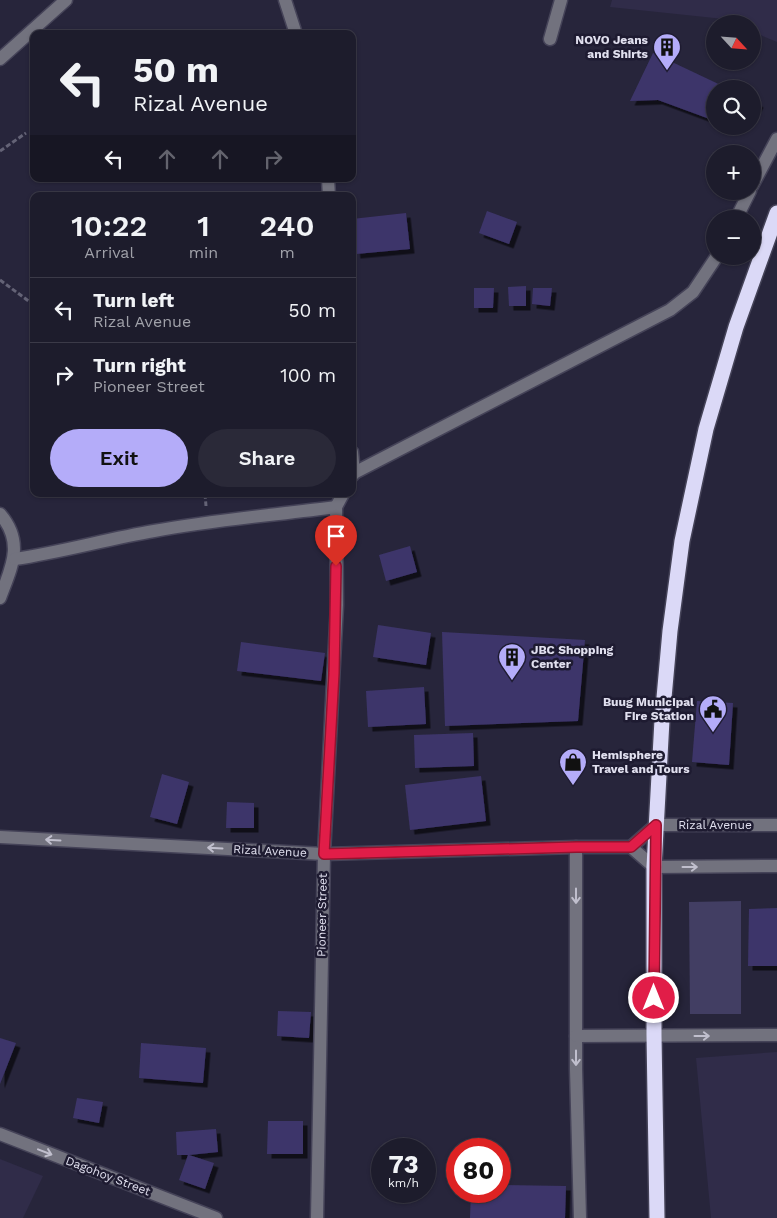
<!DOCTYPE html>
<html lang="en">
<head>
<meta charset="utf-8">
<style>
  :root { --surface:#1d1c2c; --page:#2a2938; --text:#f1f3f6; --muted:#a0a1a9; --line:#3b3a48; --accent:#b4acf9 }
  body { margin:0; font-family:"Work Sans",sans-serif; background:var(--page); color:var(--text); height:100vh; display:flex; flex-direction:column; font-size:19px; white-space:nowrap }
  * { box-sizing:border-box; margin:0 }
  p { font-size:16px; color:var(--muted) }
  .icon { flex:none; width:28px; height:28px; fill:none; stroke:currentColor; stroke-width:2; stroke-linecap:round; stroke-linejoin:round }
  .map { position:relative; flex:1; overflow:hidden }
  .drawer { position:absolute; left:30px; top:192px; width:326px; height:305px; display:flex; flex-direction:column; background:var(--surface); border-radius:10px; box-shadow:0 1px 4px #0004,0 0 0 1px var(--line) }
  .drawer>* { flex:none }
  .top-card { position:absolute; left:30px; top:30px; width:326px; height:152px; border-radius:10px; box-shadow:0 1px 4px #0004,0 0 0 1px var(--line); background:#1d1c2c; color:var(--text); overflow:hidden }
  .needle { width:32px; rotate:116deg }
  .controls { position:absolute; left:706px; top:15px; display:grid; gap:10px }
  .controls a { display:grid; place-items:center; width:55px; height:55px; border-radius:50%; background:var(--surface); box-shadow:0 1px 4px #0004,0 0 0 1px var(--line); font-size:25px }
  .speed { position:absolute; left:371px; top:1138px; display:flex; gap:10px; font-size:25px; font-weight:700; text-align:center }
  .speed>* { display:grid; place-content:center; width:65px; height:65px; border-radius:50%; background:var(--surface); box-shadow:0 1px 4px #0004,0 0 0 1px var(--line); line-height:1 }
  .speed small { font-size:12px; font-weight:400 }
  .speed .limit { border:8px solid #d22; background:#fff; color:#111 }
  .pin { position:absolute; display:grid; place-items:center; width:42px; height:42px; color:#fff; margin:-51px -21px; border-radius:50% 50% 50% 0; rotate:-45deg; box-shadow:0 0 5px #0007 }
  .pin .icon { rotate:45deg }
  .me { position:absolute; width:55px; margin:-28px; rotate:0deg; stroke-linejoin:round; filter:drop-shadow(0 0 4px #0008) }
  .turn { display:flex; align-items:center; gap:18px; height:105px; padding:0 20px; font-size:22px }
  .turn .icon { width:65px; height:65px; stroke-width:2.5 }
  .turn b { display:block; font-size:35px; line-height:42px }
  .lanes { display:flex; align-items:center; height:48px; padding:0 20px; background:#0003; justify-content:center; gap:25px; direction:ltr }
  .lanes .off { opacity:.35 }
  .eta { display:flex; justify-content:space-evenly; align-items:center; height:85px; text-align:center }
  .eta b { font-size:30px; font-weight:600; line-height:35px }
  .cta { display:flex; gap:10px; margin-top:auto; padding:10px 20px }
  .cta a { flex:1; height:58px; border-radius:30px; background:var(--accent); color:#111; font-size:20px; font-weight:600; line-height:58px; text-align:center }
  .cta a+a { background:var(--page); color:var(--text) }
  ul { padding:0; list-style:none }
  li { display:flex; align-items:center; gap:15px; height:65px; padding:0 20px; border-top:1px solid var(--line) }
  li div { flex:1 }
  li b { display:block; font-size:19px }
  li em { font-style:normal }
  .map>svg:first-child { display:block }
  .built { fill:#302c49 }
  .green { fill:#423e63 }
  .building { fill:#3d356a; filter:url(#shadow) }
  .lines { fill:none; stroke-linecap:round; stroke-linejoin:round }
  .minor-casing { stroke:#454358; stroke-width:15 }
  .highway-casing { stroke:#454358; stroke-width:18 }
  .path { stroke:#646376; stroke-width:3; stroke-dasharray:5 2.5; stroke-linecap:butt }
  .minor { stroke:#72727e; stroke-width:12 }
  .highway { stroke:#dbd9f7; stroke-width:15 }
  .oneway { stroke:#c0bfcd }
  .route-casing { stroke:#92132f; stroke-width:12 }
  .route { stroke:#e11d48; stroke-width:9 }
  .labels { text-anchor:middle; stroke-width:5; stroke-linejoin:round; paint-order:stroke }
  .poi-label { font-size:12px; font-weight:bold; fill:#e1e0ef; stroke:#1e1b31; text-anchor:end }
  .street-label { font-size:12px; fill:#e1e0ef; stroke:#1e1b31 }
</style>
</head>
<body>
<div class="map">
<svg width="777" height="1218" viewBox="0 0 777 1218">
  <defs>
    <filter id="shadow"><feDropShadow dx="4.5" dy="4.5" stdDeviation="0" flood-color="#0009"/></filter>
  </defs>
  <rect width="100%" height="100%" fill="#27253b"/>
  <g class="built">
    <path d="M612 0H777V42L753 32 752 24H735L724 19 610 7Z"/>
    <path d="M777 1052V1218H711L696 1058Z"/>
    <path d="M0 1159 43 1176 23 1218H0Z"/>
  </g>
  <path class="green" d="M741 901V1014H690L689 902Z"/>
  <g class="building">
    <path d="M653 53 729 89H715V121L658 100 630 101Z"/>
    <path d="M752 100 759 103 752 117Z"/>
    <path d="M487 211 517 222 509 244 479 233Z"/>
    <path d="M406 213 410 249 356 254 352 219Z"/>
    <path d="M526 286V306H509L508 287Z"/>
    <path d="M474 288H494L493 308H474Z"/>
    <path d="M533 288H552L550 306 532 304Z"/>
    <path d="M410 546 417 572 386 581 379 555Z"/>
    <path d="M378 625 431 633 426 665 373 657Z"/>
    <path d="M442 632 585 640 578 721 445 726Z"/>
    <path d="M241 642 325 653 321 681 237 671Z"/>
    <path d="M424 687 426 724 368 727 366 691Z"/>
    <path d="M697 701 733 703 729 765 692 762Z"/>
    <path d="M473 733 474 766 415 768 414 735Z"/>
    <path d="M162 774 189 782 177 824 150 817Z"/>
    <path d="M481 776 486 821 410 830 405 785Z"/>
    <path d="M227 802 254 803V828H226Z"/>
    <path d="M777 908V966H748L749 909Z"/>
    <path d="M278 1011 311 1012 309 1038 277 1036Z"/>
    <path d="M0 1038 16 1043 0 1084Z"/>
    <path d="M141 1043 206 1048 203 1083 139 1078Z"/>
    <path d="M77 1098 103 1102 99 1123 73 1118Z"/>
    <path d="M268 1121H303V1154H267Z"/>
    <path d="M216 1129 218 1152 189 1155 214 1163 205 1189 179 1180 188 1155H177L176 1132Z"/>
    <path d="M500 1185 566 1186 565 1218H470L471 1191H500Z"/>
  </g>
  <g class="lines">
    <g class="minor-casing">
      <g id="minor">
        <path d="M285 0 296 34"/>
        <path d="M550 39 561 0"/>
        <path d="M0 59 66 0"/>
        <path d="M328 179 329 196"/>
        <path d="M752 186 777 139"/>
        <path d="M736 219 750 191"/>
        <path d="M352 452 354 473 352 476"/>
        <path d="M354 473 670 310 693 292 717 256"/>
        <path d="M0 514C25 543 11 568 0 598"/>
        <path d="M15 559C62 552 107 539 154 531 214 520 275 515 336 507"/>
        <path d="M0 837 324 854 576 847H631L654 867 777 866"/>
        <path d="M576 847V1069L580 1218"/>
        <path d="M631 847 656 825H777"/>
        <path d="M576 1036 777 1035"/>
        <path d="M0 1134 216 1218"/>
        <path d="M317 1218 324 854 337 605 336 507 343 494"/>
      </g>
    </g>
    <g class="highway-casing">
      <path id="highway" d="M657 1218 654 1035V867L662 720 670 631 682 541 706 429 736 327 777 213"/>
    </g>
    <g class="path">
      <path d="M0 151 26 133"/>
      <path d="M0 280 34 305"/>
      <path d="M205 494 206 506"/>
    </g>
    <use href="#minor" class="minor"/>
    <use href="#highway" class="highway"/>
  </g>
  <defs><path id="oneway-shaft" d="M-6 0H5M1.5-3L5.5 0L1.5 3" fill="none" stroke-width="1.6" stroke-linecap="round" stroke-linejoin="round" transform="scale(1.25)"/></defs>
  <g class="oneway">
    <use href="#oneway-shaft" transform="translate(53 840) rotate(-177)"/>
    <use href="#oneway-shaft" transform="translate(215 848) rotate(-177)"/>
    <use href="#oneway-shaft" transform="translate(690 867)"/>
    <use href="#oneway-shaft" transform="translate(576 896) rotate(90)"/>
    <use href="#oneway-shaft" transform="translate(702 1036)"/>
    <use href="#oneway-shaft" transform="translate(576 1058) rotate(90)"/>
    <use href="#oneway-shaft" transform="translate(45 1152) rotate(21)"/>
  </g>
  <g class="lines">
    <g class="route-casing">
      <path id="route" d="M336 566 334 673 324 854 576 847H631L656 825 654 998"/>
    </g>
    <use href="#route" class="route"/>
  </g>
  <defs>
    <g id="building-pin" transform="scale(1.4375)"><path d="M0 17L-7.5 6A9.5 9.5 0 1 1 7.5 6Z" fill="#b4acf9" stroke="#1e1b31"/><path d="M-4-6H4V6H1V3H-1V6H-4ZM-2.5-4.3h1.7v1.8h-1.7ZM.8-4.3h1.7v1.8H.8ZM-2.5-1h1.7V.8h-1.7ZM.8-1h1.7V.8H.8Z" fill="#111"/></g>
    <g id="civic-pin" transform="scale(1.4375)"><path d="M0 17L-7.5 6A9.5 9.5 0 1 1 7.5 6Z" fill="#b4acf9" stroke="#1e1b31"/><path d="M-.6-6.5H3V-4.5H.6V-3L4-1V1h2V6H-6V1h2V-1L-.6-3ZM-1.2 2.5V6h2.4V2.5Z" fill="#111"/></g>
    <g id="shop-pin" transform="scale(1.4375)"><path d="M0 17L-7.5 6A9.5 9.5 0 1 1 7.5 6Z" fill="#b4acf9" stroke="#1e1b31"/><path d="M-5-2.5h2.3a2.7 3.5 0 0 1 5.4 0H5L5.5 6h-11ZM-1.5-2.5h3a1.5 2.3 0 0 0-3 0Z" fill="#111"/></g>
  </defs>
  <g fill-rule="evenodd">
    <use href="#building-pin" x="667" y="47"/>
    <use href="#building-pin" x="512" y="657"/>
    <use href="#civic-pin" x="713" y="709"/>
    <use href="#shop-pin" x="573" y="762"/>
  </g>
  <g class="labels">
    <g class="poi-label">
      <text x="648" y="44">NOVO Jeans<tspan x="648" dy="14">and Shirts</tspan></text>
      <text x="531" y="654" text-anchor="start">JBC Shopping<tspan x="531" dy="14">Center</tspan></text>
      <text x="694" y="706">Buug Municipal<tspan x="694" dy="14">Fire Station</tspan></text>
      <text x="592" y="759" text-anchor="start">Hemisphere<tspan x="592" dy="14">Travel and Tours</tspan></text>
    </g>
    <g class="street-label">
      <text x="715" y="829">Rizal Avenue</text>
      <text transform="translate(270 851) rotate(3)" y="4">Rizal Avenue</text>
      <text transform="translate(322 915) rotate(-89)" y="4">Pioneer Street</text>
      <text transform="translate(108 1176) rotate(21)" y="4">Dagohoy Street</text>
    </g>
  </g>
</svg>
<div class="controls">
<a><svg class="needle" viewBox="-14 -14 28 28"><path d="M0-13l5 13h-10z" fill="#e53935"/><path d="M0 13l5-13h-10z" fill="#a0a1a9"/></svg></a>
<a><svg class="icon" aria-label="search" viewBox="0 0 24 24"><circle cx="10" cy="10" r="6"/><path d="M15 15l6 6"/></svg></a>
<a>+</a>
<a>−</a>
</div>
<div class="speed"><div>73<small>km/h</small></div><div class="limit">80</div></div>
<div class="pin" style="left:336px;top:566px;background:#d93025"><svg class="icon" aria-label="arrive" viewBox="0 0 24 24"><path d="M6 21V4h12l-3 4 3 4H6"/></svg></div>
<svg class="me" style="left:654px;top:998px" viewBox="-20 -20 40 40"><circle r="17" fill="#e11d48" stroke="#fff" stroke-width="3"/><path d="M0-11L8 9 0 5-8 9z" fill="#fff"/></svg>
<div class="top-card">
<div class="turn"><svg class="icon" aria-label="left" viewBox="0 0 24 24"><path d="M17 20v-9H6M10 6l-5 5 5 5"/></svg><div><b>50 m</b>Rizal Avenue</div></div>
<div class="lanes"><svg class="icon" aria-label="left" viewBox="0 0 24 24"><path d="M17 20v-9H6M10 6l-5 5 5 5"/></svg><svg class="icon off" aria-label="ahead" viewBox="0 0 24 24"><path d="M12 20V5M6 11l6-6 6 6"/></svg><svg class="icon off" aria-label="ahead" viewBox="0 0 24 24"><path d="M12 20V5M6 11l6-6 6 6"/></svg><svg class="icon off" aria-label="right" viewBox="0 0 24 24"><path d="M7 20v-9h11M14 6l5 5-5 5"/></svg></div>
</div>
<section class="drawer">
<div class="eta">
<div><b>10:22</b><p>Arrival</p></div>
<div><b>1</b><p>min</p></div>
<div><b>240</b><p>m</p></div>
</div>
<ul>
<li><svg class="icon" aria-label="left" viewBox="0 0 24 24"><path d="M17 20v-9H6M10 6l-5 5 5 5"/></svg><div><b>Turn left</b><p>Rizal Avenue</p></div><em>50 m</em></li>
<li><svg class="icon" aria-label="right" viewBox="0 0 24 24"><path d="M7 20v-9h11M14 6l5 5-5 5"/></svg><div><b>Turn right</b><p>Pioneer Street</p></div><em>100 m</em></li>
</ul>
<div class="cta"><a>Exit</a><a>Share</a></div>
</section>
</div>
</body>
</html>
